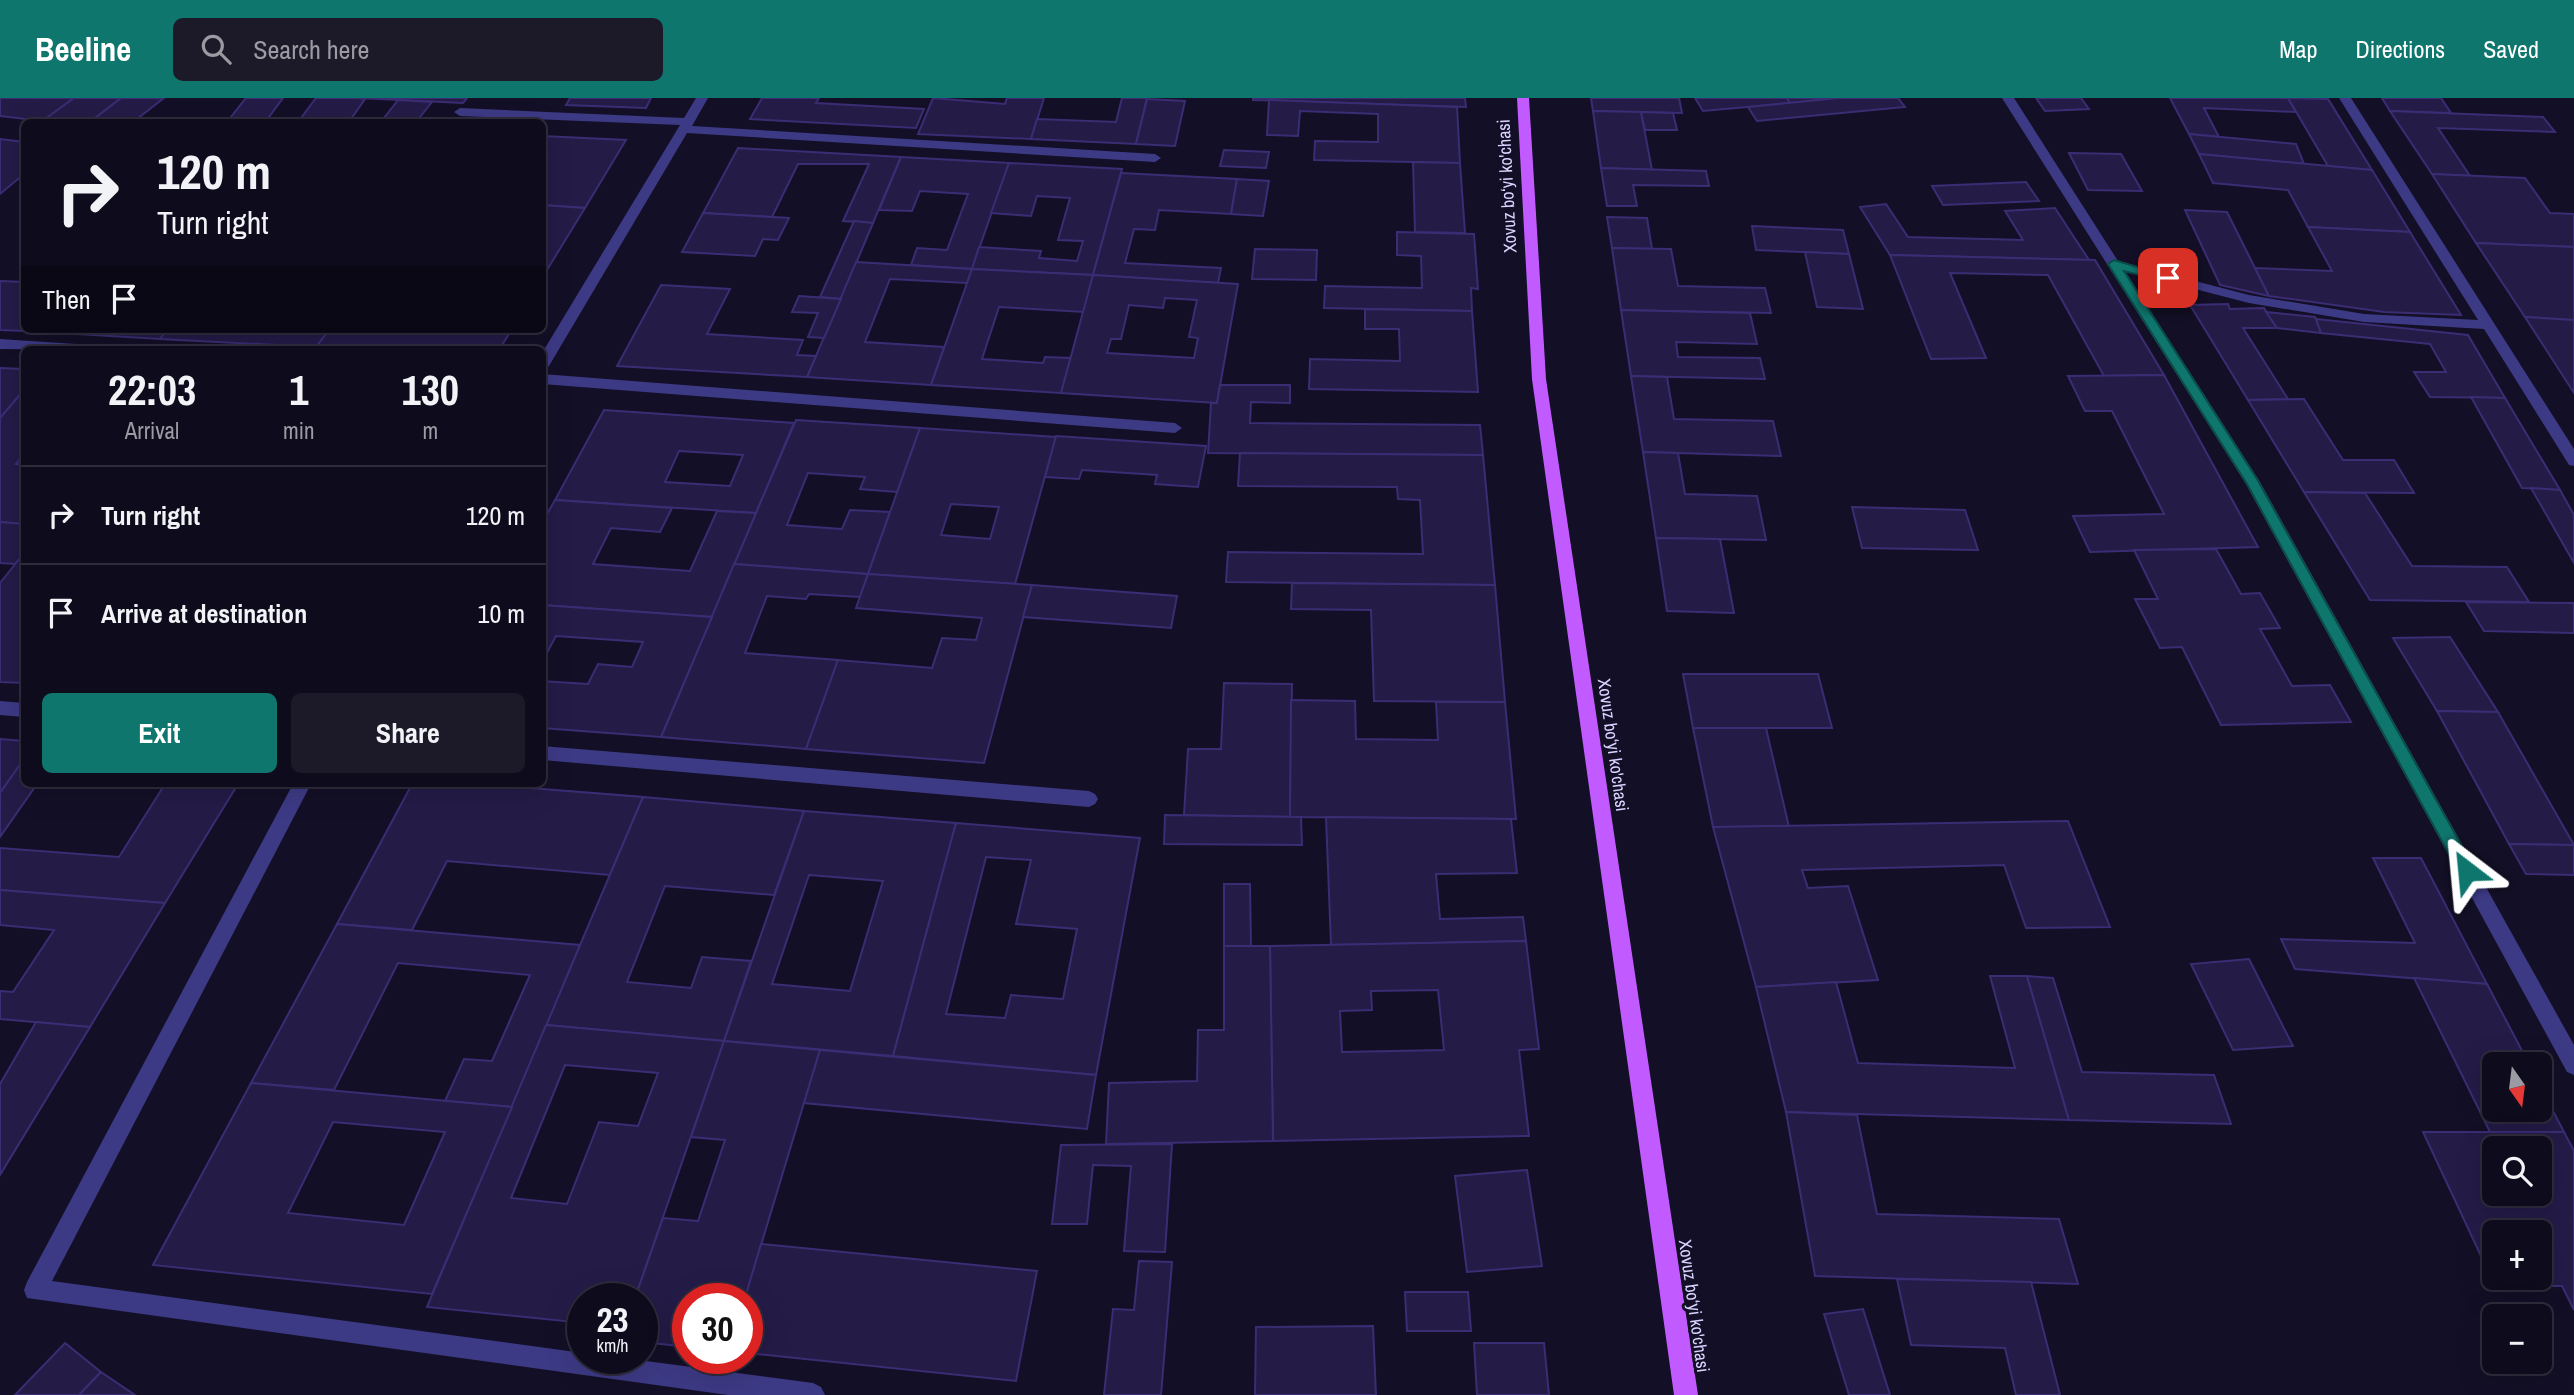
<!DOCTYPE html>
<html lang="en">
<head>
<meta charset="utf-8">
<style>
  :root { --surface:#0e0b1c; --page:#1c1929; --text:#f1f3f6; --muted:#9b9ba3; --line:#2e2b3b; --accent:#0f766e }
  body { margin:0; font-family:"Archivo Narrow",sans-serif; background:var(--page); color:var(--text); height:100vh; display:flex; flex-direction:column; font-size:26px; white-space:nowrap }
  * { box-sizing:border-box; margin:0 }
  p { font-size:23px; color:var(--muted) }
  .icon { flex:none; width:38px; height:38px; fill:none; stroke:currentColor; stroke-width:2; stroke-linecap:round; stroke-linejoin:round }
  .map { position:relative; flex:1; overflow:hidden }
  .drawer { position:absolute; left:21px; top:248px; width:525px; height:441px; display:flex; flex-direction:column; background:var(--surface); border-radius:10px; box-shadow:0 7px 28px #0002,0 0 0 2px var(--line) }
  .drawer>* { flex:none }
  .top-card { position:absolute; left:21px; top:21px; width:525px; height:214px; border-radius:10px; box-shadow:0 7px 28px #0002,0 0 0 2px var(--line); background:#0e0b1c; color:var(--text); overflow:hidden }
  .needle { width:46px; rotate:166deg }
  .buttons { position:absolute; left:2482px; top:954px; display:grid; gap:14px }
  .buttons a { display:grid; place-items:center; width:70px; height:70px; border-radius:10px; background:var(--surface); box-shadow:0 7px 28px #0002,0 0 0 2px var(--line); font-size:35px }
  .speed { position:absolute; left:567px; top:1185px; display:flex; gap:14px; font-size:35px; font-weight:700; text-align:center }
  .speed>* { display:grid; place-content:center; width:91px; height:91px; border-radius:50%; background:var(--surface); box-shadow:0 7px 28px #0002,0 0 0 2px var(--line); line-height:1 }
  .speed small { font-size:18px; font-weight:400 }
  .speed .limit { border:10px solid #d22; background:#fff; color:#111 }
  .pin { position:absolute; display:grid; place-items:center; width:60px; height:60px; color:#fff; margin:-30px; border-radius:14px; box-shadow:0 4px 10px #0006 }
  .me { position:absolute; width:77px; margin:-38px; rotate:331deg; stroke-linejoin:round; filter:drop-shadow(0 0 5px #0008) }
  .turn { display:flex; align-items:center; gap:24px; height:147px; padding:0 21px; font-size:32px }
  .turn .icon { width:91px; height:91px; stroke-width:2.5 }
  .turn b { display:block; font-size:49px; line-height:60px }
  .then { display:flex; align-items:center; height:66px; padding:0 21px; background:#0003; gap:14px; font-size:26px }
  .eta { display:flex; justify-content:space-evenly; align-items:center; height:119px; text-align:center }
  .eta b { font-size:42px; font-weight:700; line-height:49px }
  .cta { display:flex; gap:14px; margin-top:auto; padding:14px 21px }
  .cta a { flex:1; height:80px; border-radius:10px; background:var(--accent); color:#fff; font-size:28px; font-weight:700; line-height:80px; text-align:center }
  .cta a+a { background:var(--page); color:var(--text) }
  ul { padding:0; list-style:none }
  li { display:flex; align-items:center; gap:21px; height:98px; padding:0 21px; border-top:2px solid var(--line) }
  li div { flex:1 }
  li b { display:block; font-size:26px }
  li em { font-style:normal }
  header { display:flex; align-items:center; gap:42px; box-sizing:border-box; height:98px; padding:0 35px; background:var(--accent); color:#fff }
  header strong { font-size:33px }
  nav { display:flex; gap:38px; margin-inline-start:auto; font-size:24px }
  .search { width:490px; height:63px; background:var(--page); display:flex; align-items:center; gap:18px; box-sizing:border-box; padding:0 24px; border-radius:10px; color:var(--muted); font-size:26px }
  .map>svg:first-child { display:block }
  .building { fill:#241b47; stroke:#3b2d73; stroke-width:2; fill-rule:evenodd }
  .lines { fill:none; stroke-linecap:round; stroke-linejoin:round }
  .minor { fill:#3d3a85; fill-rule:evenodd }
  .major { fill:#c25bff; fill-rule:evenodd }
  .route { fill:#0f766e; stroke:#0a4d48; stroke-width:2 }
  .labels { text-anchor:middle; stroke-width:6; stroke-linejoin:round; paint-order:stroke }
  .street-label { font-size:18px; fill:#d9d4ff; stroke:#130f26 }
</style>
</head>
<body>
<header>
<strong>Beeline</strong>
<div class="search"><svg class="icon" aria-label="search" viewBox="0 0 24 24"><circle cx="10" cy="10" r="6"/><path d="M15 15l6 6"/></svg>Search here</div>
<nav><a>Map</a><a>Directions</a><a>Saved</a></nav>
</header>
<div class="map">
<svg width="2574" height="1297" viewBox="0 0 2574 1297">
  <rect width="100%" height="100%" fill="#130f26"/>
  <g class="building">
    <path d="M0 0H74L43 23 0 18Z"/>
    <path d="M74 0H121L90 24H41Z"/>
    <path d="M121 0H164L133 24H90Z"/>
    <path d="M246 0H283L266 23 227 24Z"/>
    <path d="M316 0H359L365 1 349 24H298Z"/>
    <path d="M358 0H467L463 5Z"/>
    <path d="M570 0H651L646 10 566 7Z"/>
    <path d="M762 0H819L816 5 924 11 916 30 750 21Z"/>
    <path d="M933 0 1005 6 1007 0H1044L1031 41 918 36Z"/>
    <path d="M1122 0H1147L1136 46 1031 41 1037 21 1116 24Z"/>
    <path d="M1253 0H1465L1466 9 1253 2Z"/>
    <path d="M1591 0H1679L1682 15 1593 13Z"/>
    <path d="M1695 0H1787L1790 5 1703 13Z"/>
    <path d="M1787 0H1838L1790 5Z"/>
    <path d="M1838 0H1898L1905 9 1757 23 1748 9Z"/>
    <path d="M2036 0H2081L2089 11 2045 13Z"/>
    <path d="M2170 0H2288L2296 14 2204 10 2219 39 2189 36Z"/>
    <path d="M2288 0 2328 1 2372 72 2328 68Z"/>
    <path d="M2382 0H2441L2451 15 2390 13Z"/>
    <path d="M1147 1 1185 3 1175 48 1136 46Z"/>
    <path d="M398 2 432 4 416 24H381Z"/>
    <path d="M1269 2 1457 9 1460 65 1314 62 1315 43 1378 44V16L1300 13 1298 38 1267 37Z"/>
    <path d="M1593 13 1641 14 1652 72 1601 70Z"/>
    <path d="M2390 13 2543 19 2555 34 2438 30 2470 78 2432 76Z"/>
    <path d="M1641 14 1673 15 1677 32H1645Z"/>
    <path d="M2189 36 2296 46 2304 66 2199 56Z"/>
    <path d="M542 38 626 42 585 110 542 107V67L547 60H542Z"/>
    <path d="M0 41 24 44V76L0 96Z"/>
    <path d="M738 50 901 59 873 125 843 123 869 66H798L772 119 703 115Z"/>
    <path d="M1224 52 1269 54 1266 70 1220 68Z"/>
    <path d="M2069 55 2121 56 2142 93 2088 92Z"/>
    <path d="M2199 56 2372 72 2410 134 2308 129 2288 92 2213 85Z"/>
    <path d="M901 59 1009 65 972 171 911 167 917 150 947 152 968 96 920 93 912 113 879 112Z"/>
    <path d="M1413 64 1460 65 1465 135 1415 134Z"/>
    <path d="M1009 65 1122 71 1093 177 972 171 979 149 1041 153 1039 160 1077 163 1083 143 1058 142 1070 100 1037 98 1031 118 991 115Z"/>
    <path d="M1601 70 1706 73 1709 88 1633 87 1637 108H1607Z"/>
    <path d="M1121 75 1237 81 1231 116 1159 112 1155 132 1134 131 1125 165 1221 170 1218 185 1093 177Z"/>
    <path d="M2432 76 2525 80 2550 115 2574 116V149L2476 145Z"/>
    <path d="M1237 81 1269 83 1263 118 1231 116Z"/>
    <path d="M2026 84 2039 103 1943 107 1932 88Z"/>
    <path d="M1886 106 1908 139 2023 142 2005 113 2055 110 2089 162 1890 157 1860 109Z"/>
    <path d="M542 107 585 110 542 180Z"/>
    <path d="M2185 112 2227 114 2269 198 2220 187Z"/>
    <path d="M703 115 772 119 789 120 778 142 763 141 755 158 682 154Z"/>
    <path d="M1607 119 1647 120 1652 151 1612 150Z"/>
    <path d="M854 123 873 125 841 201 820 199Z"/>
    <path d="M1752 128 1843 132 1849 156 1756 152Z"/>
    <path d="M2308 129 2410 134 2461 217 2384 214 2269 198 2255 170 2332 173Z"/>
    <path d="M1397 134 1474 136 1478 191 1471 190 1472 213 1324 210 1325 188 1422 190 1421 158 1397 157Z"/>
    <path d="M2476 145 2574 149V222L2525 219Z"/>
    <path d="M1612 150 1671 151 1678 188 1765 190 1771 215 1621 212Z"/>
    <path d="M1255 151 1317 152 1316 182 1252 181Z"/>
    <path d="M1805 154 1849 156 1863 211 1817 209Z"/>
    <path d="M1890 157 2095 162 2164 277 2104 278 2048 177 1950 175 1986 260 1931 261Z"/>
    <path d="M856 164 972 171 967 185 890 181 865 244 944 249 931 287 807 279Z"/>
    <path d="M972 171 1093 177 1084 214 999 209 982 261 1043 265 1045 259 1071 260 1061 295 931 287Z"/>
    <path d="M1093 177 1238 186 1217 305 1061 295ZM1165 200 1197 202 1189 239 1198 240 1194 260 1107 255 1111 241H1121L1129 207 1163 210Z"/>
    <path d="M0 183 24 184V233L0 232Z"/>
    <path d="M661 187 730 191 707 236 803 242 797 257 816 258 807 279 617 268Z"/>
    <path d="M799 198 841 201 824 240 808 239 818 215 792 214Z"/>
    <path d="M2228 206 2230 211 2264 210 2277 230H2243L2288 301 2248 302 2190 207Z"/>
    <path d="M1365 211 1472 213 1478 294 1309 291 1310 261 1400 263 1399 231H1365Z"/>
    <path d="M1621 212 1750 215 1757 246 1676 244 1678 259 1760 260 1765 281 1631 278Z"/>
    <path d="M2266 214 2315 219 2321 235 2277 230Z"/>
    <path d="M2525 219 2574 222V295Z"/>
    <path d="M2316 221 2468 237 2505 300 2430 299 2414 274H2446L2430 246 2321 235Z"/>
    <path d="M26 231H168L160 241 24 233Z"/>
    <path d="M168 231H330L316 249 160 241Z"/>
    <path d="M330 231 453 233 512 231 499 252 316 249Z"/>
    <path d="M0 270 24 271V292L0 320Z"/>
    <path d="M2164 277 2258 449 2090 454 2073 418 2164 416 2112 313H2085L2068 278Z"/>
    <path d="M1631 278 1667 279 1674 321 1773 323 1781 358 1643 354Z"/>
    <path d="M1220 287H1290V305L1251 304 1250 325 1480 327 1483 357 1208 355 1211 305H1217Z"/>
    <path d="M24 292V356L16 366 24 367V426L0 424V320Z"/>
    <path d="M2471 299 2505 300 2560 392 2522 390Z"/>
    <path d="M2304 301 2343 362H2394L2414 395 2304 394 2248 302Z"/>
    <path d="M604 312 794 325 756 415 555 402ZM679 353 743 357 730 388 665 384Z"/>
    <path d="M796 322 920 330 897 394 860 391 865 379 808 375 787 427 842 431 850 412 890 414 868 476 734 466Z"/>
    <path d="M920 330 1056 339 1015 486 868 476ZM951 406 999 409 990 441 941 437Z"/>
    <path d="M1056 338 1206 348 1198 389 1155 386 1157 377 1082 372 1079 381 1045 379Z"/>
    <path d="M1643 354 1678 355 1685 396 1757 398 1766 442 1656 440Z"/>
    <path d="M1240 355 1483 357 1495 487 1226 484 1228 454 1423 456 1420 402 1398 401 1397 389 1238 388Z"/>
    <path d="M2531 390 2560 392 2574 417V465Z"/>
    <path d="M2304 394 2365 395 2412 468 2507 469 2529 504 2370 502Z"/>
    <path d="M555 402 672 410 660 434 611 430 593 466 690 473 717 413 756 415 712 519 542 507V425Z"/>
    <path d="M1852 409 1965 412 1978 452 1862 450Z"/>
    <path d="M0 424 24 426V455L16 466 0 465Z"/>
    <path d="M1656 440 1720 441 1734 515 1667 513Z"/>
    <path d="M2216 451 2241 496 2260 495 2280 530 2260 531 2292 588 2330 587 2351 624 2221 627 2182 549 2160 550 2135 501H2158L2134 452Z"/>
    <path d="M24 455V585L0 584V485Z"/>
    <path d="M734 466 868 476 860 499 809 496 806 501 767 498 745 555 838 562 806 651 661 639Z"/>
    <path d="M868 476 1032 487 984 665 806 651 838 562 932 570 942 540 976 542 982 520 856 510Z"/>
    <path d="M1292 485 1495 487 1505 604 1374 603 1371 512 1291 511Z"/>
    <path d="M1032 487 1177 498 1171 530 1023 519Z"/>
    <path d="M2466 504 2574 505V535L2484 533Z"/>
    <path d="M542 507 712 519 661 639 542 630V583L588 586 598 566 632 569 643 544 556 538 542 564Z"/>
    <path d="M2450 539 2498 614 2437 613 2393 540Z"/>
    <path d="M1683 576H1818L1832 630H1693Z"/>
    <path d="M1224 585 1292 586 1290 719 1184 717 1188 651H1221Z"/>
    <path d="M1291 602 1355 603 1356 641 1438 642 1436 604H1505L1516 721 1290 719Z"/>
    <path d="M2437 613 2498 614 2574 747 2509 746Z"/>
    <path d="M1693 630H1766L1789 729H1713Z"/>
    <path d="M0 641 24 643V661L0 695Z"/>
    <path d="M24 661V686H37L0 739V695Z"/>
    <path d="M165 686H238L165 805 0 792V750L119 759Z"/>
    <path d="M412 686H478L643 699 610 777 447 763 412 832 337 826Z"/>
    <path d="M643 699 804 713 774 797 665 788 627 884 691 890 702 859 751 863 724 943 546 927Z"/>
    <path d="M804 713 956 725 893 958 724 943ZM809 777 883 783 850 893 772 886Z"/>
    <path d="M1165 717 1301 719 1302 747 1164 746Z"/>
    <path d="M1326 719 1511 721 1517 775 1436 776 1440 821 1523 819 1526 843 1331 847Z"/>
    <path d="M2068 723 2110 829 2026 830 2004 767 1802 772 1808 790 1848 788 1878 882 1756 889 1713 729Z"/>
    <path d="M956 725 1140 740 1096 977 893 958ZM986 759 1031 762 1016 826 1077 831 1063 901 1011 897 1005 920 946 916Z"/>
    <path d="M2509 746 2574 747V777L2526 776Z"/>
    <path d="M2373 760H2421L2487 886 2295 871 2281 841 2415 845Z"/>
    <path d="M1224 786H1250L1251 849 1224 848Z"/>
    <path d="M0 792 165 805 90 929 0 921V893L13 894 54 832 0 827Z"/>
    <path d="M337 826 580 847 512 1009 445 1003 464 961 492 963 530 877 398 865 334 992 251 985Z"/>
    <path d="M1526 843 1539 951 1519 952 1529 1038 1273 1043 1270 848ZM1438 892 1444 952 1342 954 1340 913 1372 912 1371 893Z"/>
    <path d="M1224 848H1270L1273 1043 1106 1046 1109 985 1197 983 1198 932H1224Z"/>
    <path d="M2249 861 2293 948 2233 952 2191 866Z"/>
    <path d="M1990 878H2027L2069 1022 1786 1014 1756 889 1836 884 1858 965 2015 970Z"/>
    <path d="M2027 878 2053 880 2082 974 2214 977 2231 1026 2069 1022Z"/>
    <path d="M2414 880 2487 886 2529 966H2494V1012H2539V986L2564 1034H2490Z"/>
    <path d="M36 924 90 929 0 1077V986Z"/>
    <path d="M546 927 724 943 635 1200H583V1225L427 1209ZM565 967 658 975 638 1028 599 1024 567 1106 511 1100Z"/>
    <path d="M724 943 820 952 745 1200H688V1249L642 1244V1200H635L663 1120 698 1123 725 1042 691 1039Z"/>
    <path d="M820 952 1096 977 1087 1031 804 1005Z"/>
    <path d="M251 985 512 1009 432 1196 153 1167ZM333 1024 445 1034 404 1127 288 1115Z"/>
    <path d="M1786 1014 1857 1017 1877 1116 2059 1121 2078 1186 1815 1178Z"/>
    <path d="M2423 1034H2564L2574 1053V1212L2562 1188H2495ZM2494 1050H2539V1096H2494ZM2494 1134H2539V1180H2494Z"/>
    <path d="M1172 1046 1165 1154 1124 1153 1131 1068 1093 1067 1087 1126H1052L1061 1047Z"/>
    <path d="M1527 1072 1542 1168 1467 1174 1455 1078Z"/>
    <path d="M761 1146 1037 1173 1016 1283 747 1255V1200H745Z"/>
    <path d="M1139 1163 1172 1164 1161 1297H1104L1113 1211 1134 1212Z"/>
    <path d="M1897 1181 2031 1184 2060 1297H2016L2005 1250 1911 1247Z"/>
    <path d="M1405 1194H1468L1471 1233H1407Z"/>
    <path d="M1863 1211 1890 1297H1849L1824 1216Z"/>
    <path d="M1373 1228 1376 1297H1255L1256 1229Z"/>
    <path d="M65 1245 101 1274 79 1297H15Z"/>
    <path d="M1474 1245H1544L1549 1297H1477Z"/>
    <path d="M101 1274 135 1297H79Z"/>
  </g>
  <g class="lines">
    <g class="minor">
      <path d="M696 0H708L692 28 1155 56 1161 60 1155 64 687 35 549 268 542 273V255L680 27 460 18 454 14 460 10 684 20Z"/>
      <path d="M2002 0H2014L2118 163 2249 197 2364 216 2478 222 2339 0H2351L2574 351V368L2569 367 2484 231 2364 224 2249 205 2125 173 2260 384 2574 947V977L2567 974 2246 386Z"/>
      <path d="M0 241 91 247 98 252 0 251Z"/>
      <path d="M542 276 1175 325 1182 330 1175 335 542 286Z"/>
      <path d="M0 603 24 605V619L0 617Z"/>
      <path d="M542 648 1089 693 1095 696 1098 701 1095 706 1089 709 542 662Z"/>
      <path d="M293 686H311L52 1183 583 1255V1260H623L813 1285 821 1289 825 1297H728L27 1200 24 1192 27 1184Z"/>
    </g>
    <path class="major" d="M1517 0H1529L1546 281 1698 1297H1674L1532 281Z"/>
  </g>
  <path class="route" d="M2114 162 2174 180 2168 184 2124 173 2257 381 2473 768 2475 773 2473 778H2461L2247 386 2108 166Z"/>
  <g class="labels">
    <g class="street-label">
      <text transform="translate(1507 88) rotate(-93)" y="6">Xovuz bo‘yi ko'chasi</text>
      <text transform="translate(1613 647) rotate(82)" y="6">Xovuz bo‘yi ko'chasi</text>
      <text transform="translate(1694 1208) rotate(82)" y="6">Xovuz bo‘yi ko'chasi</text>
    </g>
  </g>
</svg>
<div class="buttons">
<a><svg class="needle" viewBox="-14 -14 28 28"><path d="M0-13l5 13h-10z" fill="#e53935"/><path d="M0 13l5-13h-10z" fill="#9b9ba3"/></svg></a>
<a><svg class="icon" aria-label="search" viewBox="0 0 24 24"><circle cx="10" cy="10" r="6"/><path d="M15 15l6 6"/></svg></a>
<a>+</a>
<a>−</a>
</div>
<div class="speed"><div>23<small>km/h</small></div><div class="limit">30</div></div>
<div class="pin" style="left:2168px;top:180px;background:#d93025"><svg class="icon" aria-label="arrive" viewBox="0 0 24 24"><path d="M6 21V4h12l-3 4 3 4H6"/></svg></div>
<svg class="me" style="left:2467px;top:773px" viewBox="-20 -20 40 40"><path d="M0-17L14 15 0 8-14 15z" fill="#0f766e" stroke="#fff" stroke-width="4"/></svg>
<div class="top-card">
<div class="turn"><svg class="icon" aria-label="right" viewBox="0 0 24 24"><path d="M7 20v-9h11M14 6l5 5-5 5"/></svg><div><b>120 m</b>Turn right</div></div>
<div class="then">Then<svg class="icon" aria-label="arrive" viewBox="0 0 24 24"><path d="M6 21V4h12l-3 4 3 4H6"/></svg></div>
</div>
<section class="drawer">
<div class="eta">
<div><b>22:03</b><p>Arrival</p></div>
<div><b>1</b><p>min</p></div>
<div><b>130</b><p>m</p></div>
</div>
<ul>
<li><svg class="icon" aria-label="right" viewBox="0 0 24 24"><path d="M7 20v-9h11M14 6l5 5-5 5"/></svg><div><b>Turn right</b></div><em>120 m</em></li>
<li><svg class="icon" aria-label="arrive" viewBox="0 0 24 24"><path d="M6 21V4h12l-3 4 3 4H6"/></svg><div><b>Arrive at destination</b></div><em>10 m</em></li>
</ul>
<div class="cta"><a>Exit</a><a>Share</a></div>
</section>
</div>
</body>
</html>
